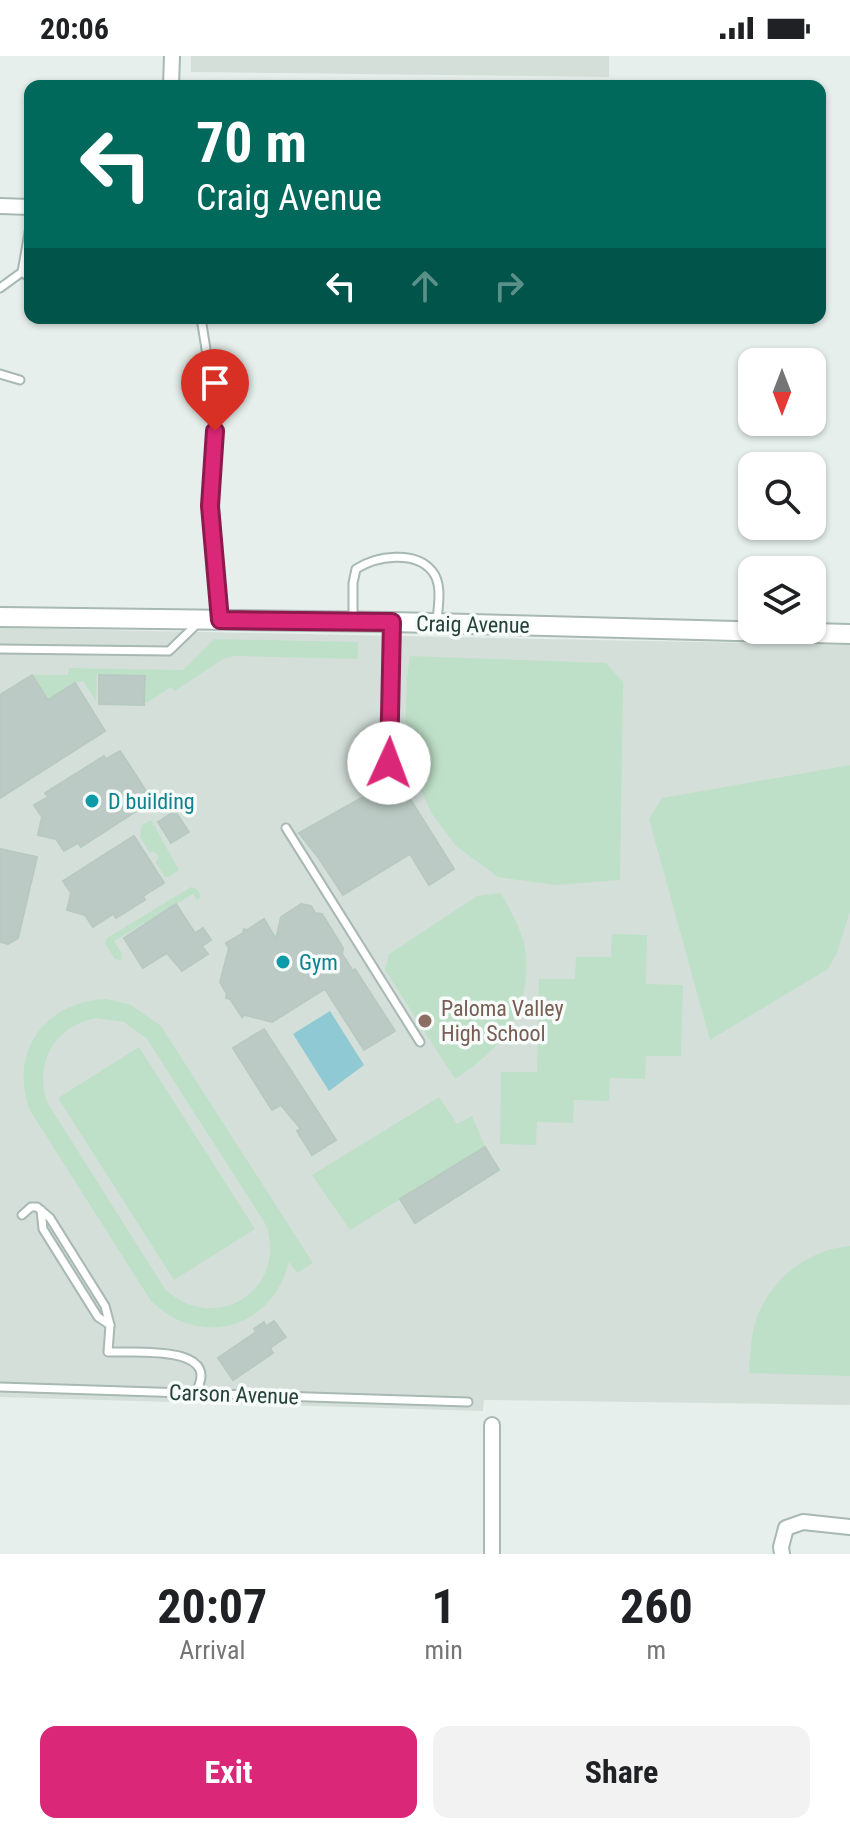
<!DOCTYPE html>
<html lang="en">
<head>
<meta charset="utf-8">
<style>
  :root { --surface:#fff; --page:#f2f2f2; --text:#202124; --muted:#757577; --accent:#db2777 }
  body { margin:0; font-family:"Roboto Condensed",sans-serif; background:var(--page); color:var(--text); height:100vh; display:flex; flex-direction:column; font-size:30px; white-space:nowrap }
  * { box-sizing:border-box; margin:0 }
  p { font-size:26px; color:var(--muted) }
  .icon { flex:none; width:44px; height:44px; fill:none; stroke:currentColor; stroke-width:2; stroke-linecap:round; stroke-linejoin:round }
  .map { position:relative; height:1498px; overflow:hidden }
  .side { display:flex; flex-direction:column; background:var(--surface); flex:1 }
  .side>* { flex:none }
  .top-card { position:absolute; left:24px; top:24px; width:802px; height:244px; border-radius:16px; box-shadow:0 2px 6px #0004; background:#00695c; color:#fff; overflow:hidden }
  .needle { width:52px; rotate:180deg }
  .buttons { position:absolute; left:738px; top:292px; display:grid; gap:16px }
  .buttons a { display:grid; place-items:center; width:88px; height:88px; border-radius:16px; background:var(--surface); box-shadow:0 2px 6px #0004; font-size:40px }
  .pin { position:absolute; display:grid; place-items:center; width:68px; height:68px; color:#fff; margin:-82px -34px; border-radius:50% 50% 50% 0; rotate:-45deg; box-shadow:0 0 8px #0007 }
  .pin .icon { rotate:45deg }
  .me { position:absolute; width:88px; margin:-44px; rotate:2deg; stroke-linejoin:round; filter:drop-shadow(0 0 6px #0008) }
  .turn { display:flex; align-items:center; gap:28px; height:168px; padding:0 40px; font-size:36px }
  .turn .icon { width:104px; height:104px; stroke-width:2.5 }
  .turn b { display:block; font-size:56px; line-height:68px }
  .lanes { display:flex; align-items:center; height:76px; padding:0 40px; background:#0003; justify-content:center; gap:40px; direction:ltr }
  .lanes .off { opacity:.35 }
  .eta { display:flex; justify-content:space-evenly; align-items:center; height:136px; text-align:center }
  .eta b { font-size:48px; font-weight:700; line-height:56px }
  .cta { display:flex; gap:16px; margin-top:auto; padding:16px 40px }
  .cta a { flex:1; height:92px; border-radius:16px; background:var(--accent); color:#fff; font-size:32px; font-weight:700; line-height:92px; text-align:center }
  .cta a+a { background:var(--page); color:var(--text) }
  .status { display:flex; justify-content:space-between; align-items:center; height:56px; padding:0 40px; background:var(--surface); direction:ltr }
  .status svg { height:22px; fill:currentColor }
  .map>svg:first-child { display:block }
  .built { fill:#d4dfda }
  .green { fill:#bfe0c8; fill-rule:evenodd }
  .water { fill:#8ec9d4 }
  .building { fill:#bbcac4; stroke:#b8c9c2; stroke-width:2 }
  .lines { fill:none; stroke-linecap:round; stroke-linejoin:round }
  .service-casing { stroke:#a8b8b2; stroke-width:11 }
  .minor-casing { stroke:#a8b8b2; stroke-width:18 }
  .tertiary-casing { stroke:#a8b8b2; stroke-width:22 }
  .service { stroke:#fff; stroke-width:7 }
  .minor { stroke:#fff; stroke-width:14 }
  .tertiary { stroke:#fff; stroke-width:18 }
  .route-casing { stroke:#8e194d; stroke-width:20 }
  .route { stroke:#db2777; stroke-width:14 }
  .culture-dot { fill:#0f9aa8; stroke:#f7fbf9; stroke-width:3 }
  .education-dot { fill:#8d6e63; stroke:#f7fbf9; stroke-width:3 }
  .labels { text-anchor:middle; stroke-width:7; stroke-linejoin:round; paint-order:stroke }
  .street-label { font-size:22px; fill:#24423a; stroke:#f7fbf9 }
  .culture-label { font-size:22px; fill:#0d838f; stroke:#f7fbf9; text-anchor:start }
  .education-label { font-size:22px; fill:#785e54; stroke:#f7fbf9; text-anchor:start }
</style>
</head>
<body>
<div class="status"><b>20:06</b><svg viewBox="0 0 49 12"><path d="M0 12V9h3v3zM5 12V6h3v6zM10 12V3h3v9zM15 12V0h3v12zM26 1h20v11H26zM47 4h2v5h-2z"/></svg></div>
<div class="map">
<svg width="850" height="1498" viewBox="0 0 850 1498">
  <rect width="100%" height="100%" fill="#e6efeb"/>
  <g class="built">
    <path d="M191 0H609V21L191 16Z"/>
    <path d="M0 572 850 589V1349L484 1344 483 1355 0 1341Z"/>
  </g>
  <g class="green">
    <path d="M214 583 358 586V603L234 600 223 603 175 635 171 631 148 646H144L145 621 97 618 96 645 83 625 75 627 48 644 32 619H68L69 612 183 614Z"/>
    <path d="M410 600 606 607 623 626 620 824 556 829 498 821 456 790 432 758 405 700 407 621Z"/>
    <path d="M850 709V855L837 897 828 913 710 984 649 763 662 742Z"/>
    <path d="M151 764 179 814 169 821H165L156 807 159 800 154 796 150 797 140 781 142 769Z"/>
    <path d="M191 831 197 833 201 841 197 844 193 838 114 885 122 898 121 904 115 903 105 888 107 882Z"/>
    <path d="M501 837C511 856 525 878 526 901 530 958 500 994 455 1023L385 914 389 898 477 840Z"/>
    <path d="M612 878 647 879 646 928 683 929 681 1000H646L645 1023 610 1022 609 1045 574 1044 573 1067 537 1066 536 1089 500 1088 501 1016H537L539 923H575L576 901H611Z"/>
    <path d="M107 943 131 949 161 970 313 1207 297 1217 289 1206C272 1273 200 1293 151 1245L29 1053C9 994 46 945 107 943ZM96 962 124 966 147 983 266 1169C288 1234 215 1280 165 1233L47 1046C34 1006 55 970 96 962Z"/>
    <path d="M139 991 255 1173 174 1224 58 1042Z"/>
    <path d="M439 1041 457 1068 472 1060 485 1091 350 1174 312 1119Z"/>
    <path d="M850 1190V1320L749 1317C750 1297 751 1275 759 1256 775 1220 810 1193 850 1190Z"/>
  </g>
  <path class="water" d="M330 955 364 1009 329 1035 293 978Z"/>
  <g class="building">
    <path d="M32 619 48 644 75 627 105 675 0 742V639Z"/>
    <path d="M99 619 145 620 144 649 99 648Z"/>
    <path d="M120 695 150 741 136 750 138 754 81 791 78 787 64 795 56 783 38 779 42 761 34 749 48 741 45 737 104 700 106 703Z"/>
    <path d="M397 722 454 813 429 829 410 798 343 839 318 801 299 777Z"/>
    <path d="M175 755 189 776 171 787 158 766Z"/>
    <path d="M134 780 164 827 143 840 145 844 116 862 113 858 93 871 85 859 67 854 71 837 63 825Z"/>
    <path d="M0 793 37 801 18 882 8 888 0 886Z"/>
    <path d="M176 848 195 877 203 872 211 884 202 890 208 898 182 915 167 897 143 912 124 882Z"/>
    <path d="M301 848 311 850 315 857 322 858 343 892 342 898 353 915 355 913 395 975 364 994 325 933 272 966 245 959 242 961 230 943 226 942 227 938 220 926 229 892 226 887 243 877 244 873 247 874 264 863 276 883 281 861Z"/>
    <path d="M264 973 336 1084 312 1099 297 1075 301 1073 281 1049 272 1054 233 992Z"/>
    <path d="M485 1091 499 1114 415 1167 400 1143Z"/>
    <path d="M274 1265 286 1281 270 1292 273 1297 233 1324 218 1302 256 1276 254 1273 264 1266 266 1270Z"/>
  </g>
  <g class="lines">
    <g class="service-casing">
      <g id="service">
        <path d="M22 216 30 171"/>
        <path d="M0 232 22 216 30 222"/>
        <path d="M186 262H190"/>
        <path d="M201 262 215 349V401L210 450 220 562"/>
        <path d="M0 318 20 324"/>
        <path d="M353 566V527L356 513C376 500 415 494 432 515 443 528 438 550 437 565"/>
        <path d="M0 593 169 595 198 567"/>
        <path d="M389 707 392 568"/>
        <path d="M286 772 420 986"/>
        <path d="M41 1154 43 1173 98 1261 110 1269"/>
        <path d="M22 1159 31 1151H37L50 1162 105 1250 110 1269 108 1296C134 1297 225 1288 195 1337"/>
        <path d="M0 1331 468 1346"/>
      </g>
    </g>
    <g class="minor-casing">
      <g id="minor">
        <path d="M171 30 172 0"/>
        <path d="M0 150 30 151"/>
        <path d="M492 1369V1498"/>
        <path d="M782 1498 781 1491 786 1472 803 1466 850 1471"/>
      </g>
    </g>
    <g class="tertiary-casing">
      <path id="tertiary" d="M0 561 392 566 850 578"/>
    </g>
    <use href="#service" class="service"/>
    <use href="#minor" class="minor"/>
    <use href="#tertiary" class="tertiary"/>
  </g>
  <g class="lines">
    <g class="route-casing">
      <path id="route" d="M215 375 210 450 220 564 392 566 389 707"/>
    </g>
    <use href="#route" class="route"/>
  </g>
  <g class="culture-dot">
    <circle cx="92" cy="745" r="8"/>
    <circle cx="283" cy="906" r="8"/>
  </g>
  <circle class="education-dot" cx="425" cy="965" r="8"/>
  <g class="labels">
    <g class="street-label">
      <text transform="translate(473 568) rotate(1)" y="8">Craig Avenue</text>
      <text transform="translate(234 1338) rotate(2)" y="8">Carson Avenue</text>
    </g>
    <g class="culture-label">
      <text x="108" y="753">D building</text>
      <text x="299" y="914">Gym</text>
    </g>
    <g class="education-label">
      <text x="441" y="960">Paloma Valley<tspan x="441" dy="25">High School</tspan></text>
    </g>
  </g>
</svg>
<div class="buttons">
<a><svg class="needle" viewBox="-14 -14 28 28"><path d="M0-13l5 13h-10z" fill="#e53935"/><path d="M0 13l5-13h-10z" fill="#757577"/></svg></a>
<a><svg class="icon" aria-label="search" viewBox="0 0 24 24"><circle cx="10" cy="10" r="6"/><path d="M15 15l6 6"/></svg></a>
<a><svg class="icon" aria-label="layers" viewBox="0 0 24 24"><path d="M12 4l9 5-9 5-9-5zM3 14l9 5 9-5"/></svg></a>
</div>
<div class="pin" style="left:215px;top:375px;background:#d93025"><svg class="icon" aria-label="arrive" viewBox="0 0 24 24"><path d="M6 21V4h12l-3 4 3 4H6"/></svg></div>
<svg class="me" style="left:389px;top:707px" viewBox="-20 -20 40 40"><circle r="19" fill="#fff"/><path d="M0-13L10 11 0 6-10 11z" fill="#db2777"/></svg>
<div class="top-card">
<div class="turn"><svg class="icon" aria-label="left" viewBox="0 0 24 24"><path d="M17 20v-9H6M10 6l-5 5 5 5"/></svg><div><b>70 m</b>Craig Avenue</div></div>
<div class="lanes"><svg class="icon" aria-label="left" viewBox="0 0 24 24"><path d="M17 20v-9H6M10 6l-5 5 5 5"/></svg><svg class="icon off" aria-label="ahead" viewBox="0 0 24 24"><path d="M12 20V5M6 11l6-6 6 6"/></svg><svg class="icon off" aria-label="right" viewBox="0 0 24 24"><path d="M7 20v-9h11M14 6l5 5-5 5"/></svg></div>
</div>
</div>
<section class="side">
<div class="eta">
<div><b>20:07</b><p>Arrival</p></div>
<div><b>1</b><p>min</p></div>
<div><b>260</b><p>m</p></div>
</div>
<div class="cta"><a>Exit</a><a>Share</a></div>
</section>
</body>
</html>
